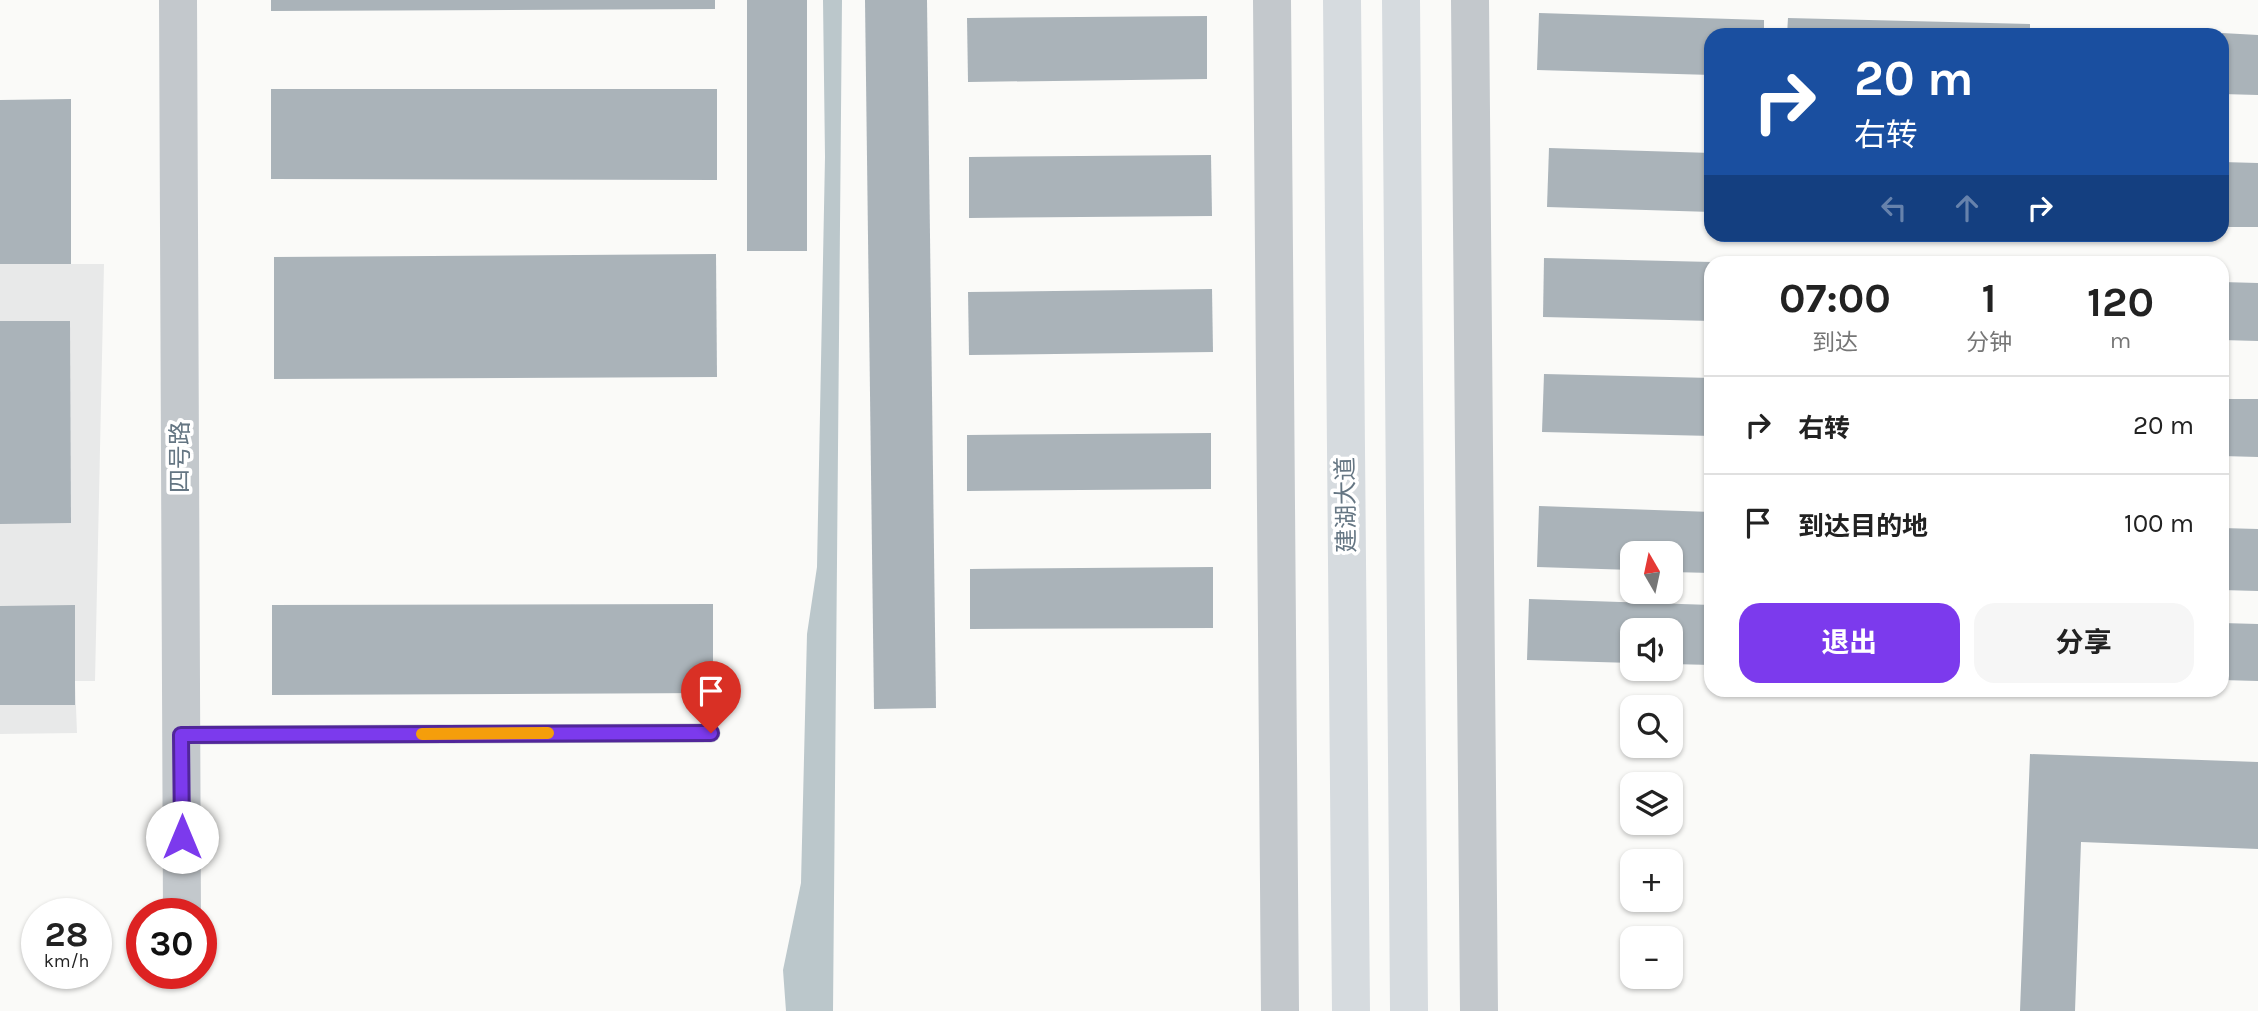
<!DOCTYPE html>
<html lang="zh">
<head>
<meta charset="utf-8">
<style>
  :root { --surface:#fff; --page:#f6f6f6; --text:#222; --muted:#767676; --line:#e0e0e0; --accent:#7c3aed }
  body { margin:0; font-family:Karla,"Noto Sans SC",sans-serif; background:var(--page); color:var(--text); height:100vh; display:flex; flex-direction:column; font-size:26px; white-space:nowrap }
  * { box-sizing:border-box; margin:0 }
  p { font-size:23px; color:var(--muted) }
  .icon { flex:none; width:38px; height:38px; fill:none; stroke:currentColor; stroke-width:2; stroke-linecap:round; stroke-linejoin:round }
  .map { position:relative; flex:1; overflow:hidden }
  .sheet { position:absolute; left:1704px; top:256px; width:525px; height:441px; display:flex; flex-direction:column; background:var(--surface); border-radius:21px; box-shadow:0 2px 5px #0004 }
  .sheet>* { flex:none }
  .banner { position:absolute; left:1704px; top:28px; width:525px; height:214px; border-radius:21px; box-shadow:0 2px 5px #0004; background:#1a4fa0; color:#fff; overflow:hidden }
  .needle { width:46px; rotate:351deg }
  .buttons { position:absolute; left:1620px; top:541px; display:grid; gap:14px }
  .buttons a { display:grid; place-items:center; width:63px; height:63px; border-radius:14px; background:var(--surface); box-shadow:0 2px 5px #0004; font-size:35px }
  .speed { position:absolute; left:21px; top:898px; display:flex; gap:14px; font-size:35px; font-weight:700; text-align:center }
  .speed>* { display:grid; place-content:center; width:91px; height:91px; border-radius:50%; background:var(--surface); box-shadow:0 2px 5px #0004; line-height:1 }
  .speed small { font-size:18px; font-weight:400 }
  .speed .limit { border:10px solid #d22; background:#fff; color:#111 }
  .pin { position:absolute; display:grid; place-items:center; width:60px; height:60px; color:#fff; margin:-72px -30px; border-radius:50% 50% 50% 0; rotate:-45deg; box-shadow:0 0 7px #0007 }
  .pin .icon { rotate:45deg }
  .me { position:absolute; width:77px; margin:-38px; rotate:0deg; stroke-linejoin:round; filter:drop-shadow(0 0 5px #0008) }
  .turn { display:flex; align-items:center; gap:24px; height:147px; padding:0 35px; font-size:32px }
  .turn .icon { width:91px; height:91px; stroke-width:2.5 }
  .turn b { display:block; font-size:49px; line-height:60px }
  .lanes { display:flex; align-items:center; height:66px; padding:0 35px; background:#0003; justify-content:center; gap:35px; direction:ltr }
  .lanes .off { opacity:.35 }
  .eta { display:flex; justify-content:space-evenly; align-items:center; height:119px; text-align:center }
  .eta b { font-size:42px; font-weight:700; line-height:49px }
  .cta { display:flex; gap:14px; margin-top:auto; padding:14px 35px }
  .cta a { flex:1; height:80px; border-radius:21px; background:var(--accent); color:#fff; font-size:28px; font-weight:700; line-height:80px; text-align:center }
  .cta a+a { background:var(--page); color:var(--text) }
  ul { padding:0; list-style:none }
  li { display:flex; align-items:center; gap:21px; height:98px; padding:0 35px; border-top:2px solid var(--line) }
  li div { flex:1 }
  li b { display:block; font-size:26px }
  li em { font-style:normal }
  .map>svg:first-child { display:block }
  .built { fill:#e8e9e9 }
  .water { fill:#bbc7cb }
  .building { fill:#aab3b9 }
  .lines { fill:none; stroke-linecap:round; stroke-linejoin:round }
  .lane { stroke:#c3c8cc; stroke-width:19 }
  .street { stroke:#c3c8cc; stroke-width:38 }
  .primary { stroke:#d6dbdf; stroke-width:38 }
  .route-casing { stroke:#51269a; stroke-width:18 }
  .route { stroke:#7c3aed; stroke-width:12 }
  .slow { stroke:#f59e0b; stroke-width:12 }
  .labels { text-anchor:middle; stroke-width:7; stroke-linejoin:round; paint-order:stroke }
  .street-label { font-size:24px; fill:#657683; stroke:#fff }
</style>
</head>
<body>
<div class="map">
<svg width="2258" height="1011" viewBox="0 0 2258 1011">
  <rect width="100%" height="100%" fill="#fafaf8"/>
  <path class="built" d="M0 264H104L95 681H75L77 733 0 734Z"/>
  <path class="water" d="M823 0H842L833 1011H786L783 970 801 883 807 634 817 567 825 157Z"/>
  <g class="building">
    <path d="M271 0H715V9L271 11Z"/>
    <rect x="747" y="0" width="60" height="251"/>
    <path d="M865 0H927L936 708 874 709Z"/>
    <path d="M1539 13 1764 20V35H1712V75L1537 70Z"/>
    <path d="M1207 16V79L968 82 967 18Z"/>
    <path d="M1788 18 2030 24V35H1787Z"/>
    <path d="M2077 28 2204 33V35H2077Z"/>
    <path d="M2222 33 2258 35V95L2222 94Z"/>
    <path d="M271 89H717V180L271 179Z"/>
    <path d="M71 99V264H0V100Z"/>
    <path d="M1549 148 1712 153V212L1547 207Z"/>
    <path d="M1211 155 1212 216 969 218V157Z"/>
    <path d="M2222 162 2258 163V227H2222Z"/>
    <path d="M716 254 717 377 274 379V257Z"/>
    <path d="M1544 258 1712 262V321L1543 317Z"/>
    <path d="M2222 282 2258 283V341L2222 340Z"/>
    <path d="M1212 289 1213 352 969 355 968 292Z"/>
    <path d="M0 321H70L71 523 0 524Z"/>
    <path d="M1544 374 1712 378V436L1542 432Z"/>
    <path d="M2222 399H2258V457L2222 456Z"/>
    <path d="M1211 433V489L967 491V435Z"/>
    <path d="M1539 506 1712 512V573L1671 572V553H1633V570L1537 567Z"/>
    <path d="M2222 528 2258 529V591L2222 590Z"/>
    <path d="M1213 567V628L970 629V569Z"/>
    <path d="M1529 599 1712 605V665L1671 664V630H1633V663L1527 660Z"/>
    <path d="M713 604V693L272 695V605Z"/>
    <path d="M75 605V705H0V606Z"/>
    <path d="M2222 623 2258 624V681L2222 680Z"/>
    <path d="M2030 754 2258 762V849L2081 842 2075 1011H2020Z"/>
  </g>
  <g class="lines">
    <path class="lane" d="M181 735 711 733"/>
    <g class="street">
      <path d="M178 0 182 914"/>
      <path d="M1272 0 1280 1011"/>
      <path d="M1470 0 1479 1011"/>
    </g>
    <g class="primary">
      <path d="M1342 0 1351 1011"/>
      <path d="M1401 0 1409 1011"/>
    </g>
  </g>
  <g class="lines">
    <g class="route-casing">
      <path id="route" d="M182 837 181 735 711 733"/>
    </g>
    <use href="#route" class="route"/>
    <path class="slow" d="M422 734 548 733"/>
  </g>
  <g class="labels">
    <g class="street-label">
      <text transform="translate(180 457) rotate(-90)" y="8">四号路</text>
      <text transform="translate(1346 505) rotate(-91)" y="8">建湖大道</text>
    </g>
  </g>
</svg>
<div class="buttons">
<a><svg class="needle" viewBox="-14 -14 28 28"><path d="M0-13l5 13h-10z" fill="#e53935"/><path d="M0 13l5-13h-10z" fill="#767676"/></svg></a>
<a><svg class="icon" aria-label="sound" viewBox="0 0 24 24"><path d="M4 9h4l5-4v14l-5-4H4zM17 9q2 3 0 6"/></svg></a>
<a><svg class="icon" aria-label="search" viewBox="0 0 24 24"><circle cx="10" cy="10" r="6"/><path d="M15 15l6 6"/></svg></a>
<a><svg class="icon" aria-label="layers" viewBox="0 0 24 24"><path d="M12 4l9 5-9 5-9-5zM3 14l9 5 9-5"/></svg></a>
<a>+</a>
<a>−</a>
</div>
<div class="speed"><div>28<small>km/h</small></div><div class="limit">30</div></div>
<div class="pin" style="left:711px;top:733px;background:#d93025"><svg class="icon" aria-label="arrive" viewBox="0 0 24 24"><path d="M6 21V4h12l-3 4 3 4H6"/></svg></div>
<svg class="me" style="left:182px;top:837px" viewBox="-20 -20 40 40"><circle r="19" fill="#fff"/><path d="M0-13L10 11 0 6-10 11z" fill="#7c3aed"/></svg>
<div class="banner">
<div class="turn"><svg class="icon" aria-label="right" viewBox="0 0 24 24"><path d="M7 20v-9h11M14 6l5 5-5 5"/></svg><div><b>20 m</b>右转</div></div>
<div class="lanes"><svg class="icon off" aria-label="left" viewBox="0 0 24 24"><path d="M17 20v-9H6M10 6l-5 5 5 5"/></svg><svg class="icon off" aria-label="ahead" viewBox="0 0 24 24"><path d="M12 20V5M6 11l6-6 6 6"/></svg><svg class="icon" aria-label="right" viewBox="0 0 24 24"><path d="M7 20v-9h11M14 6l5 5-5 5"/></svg></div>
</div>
<section class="sheet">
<div class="eta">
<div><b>07:00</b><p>到达</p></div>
<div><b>1</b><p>分钟</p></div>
<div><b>120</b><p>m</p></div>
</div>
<ul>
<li><svg class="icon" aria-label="right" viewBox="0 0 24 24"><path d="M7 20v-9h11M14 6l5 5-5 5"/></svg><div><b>右转</b></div><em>20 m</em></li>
<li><svg class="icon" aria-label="arrive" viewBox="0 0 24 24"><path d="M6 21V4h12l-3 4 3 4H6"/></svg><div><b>到达目的地</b></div><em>100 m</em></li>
</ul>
<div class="cta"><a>退出</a><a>分享</a></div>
</section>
</div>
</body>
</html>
